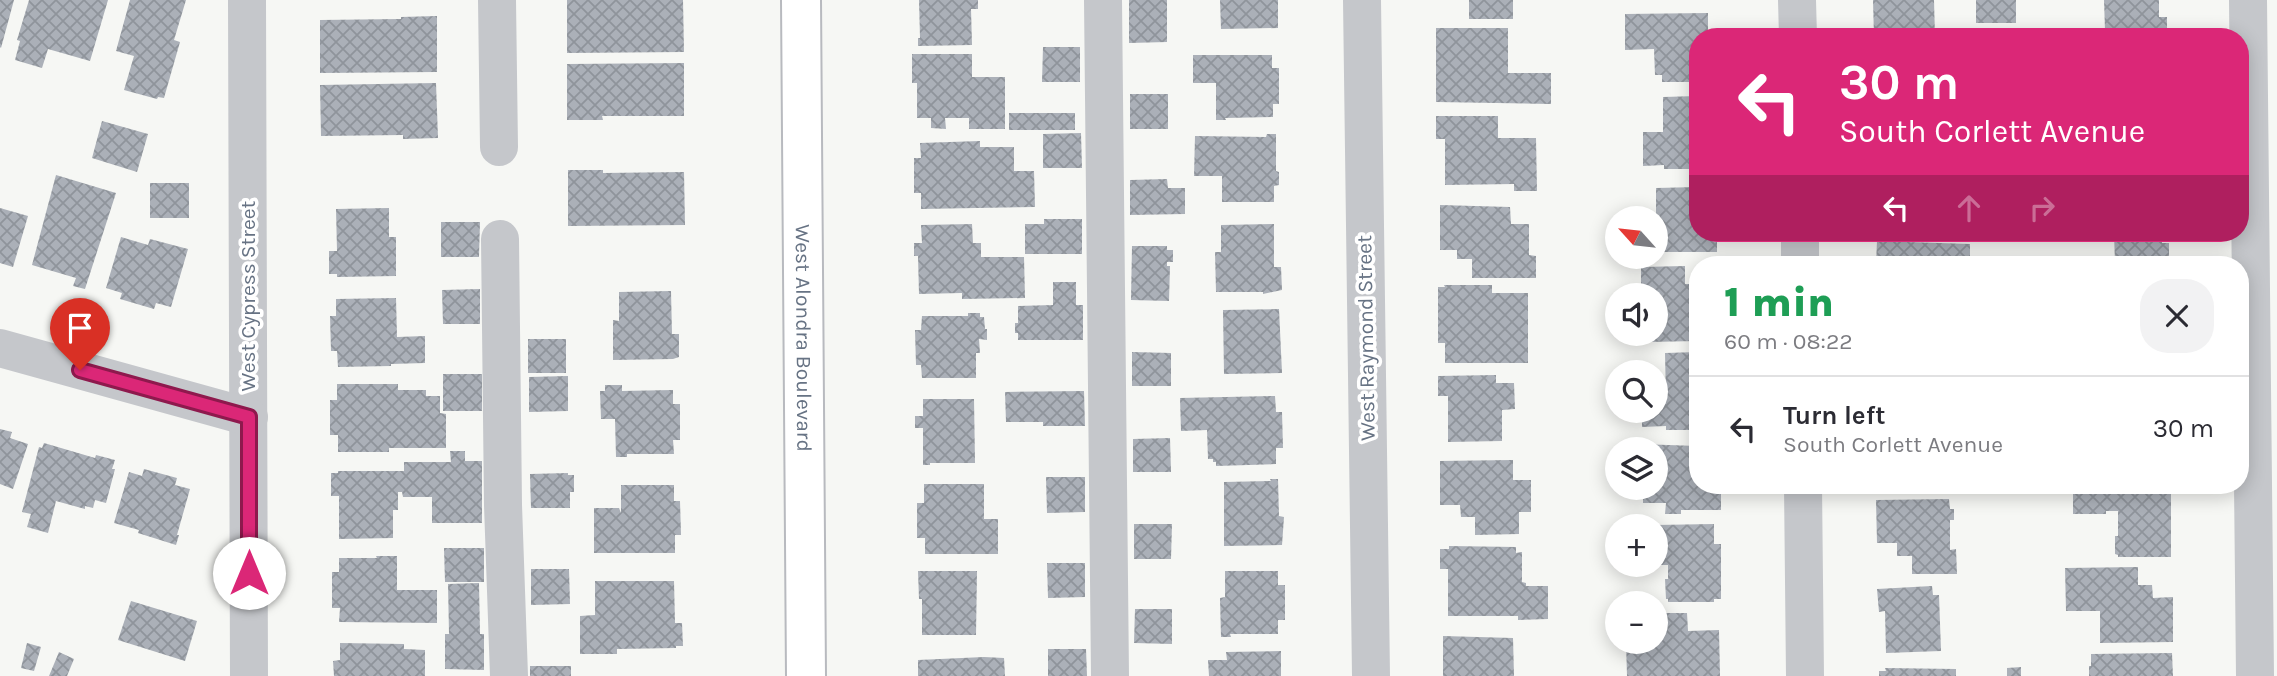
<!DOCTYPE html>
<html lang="en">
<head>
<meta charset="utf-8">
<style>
  :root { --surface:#fff; --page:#f2f2f3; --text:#2b2b33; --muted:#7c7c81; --line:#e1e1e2 }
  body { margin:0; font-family:Karla,sans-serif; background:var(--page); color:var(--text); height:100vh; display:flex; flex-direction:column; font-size:26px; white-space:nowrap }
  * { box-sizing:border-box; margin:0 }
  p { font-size:23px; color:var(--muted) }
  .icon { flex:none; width:38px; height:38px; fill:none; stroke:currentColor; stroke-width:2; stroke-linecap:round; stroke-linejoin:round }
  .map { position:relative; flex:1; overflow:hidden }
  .panel { position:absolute; left:1689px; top:256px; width:560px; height:238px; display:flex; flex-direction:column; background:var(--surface); border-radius:28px; box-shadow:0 4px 18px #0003 }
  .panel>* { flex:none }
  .guide { position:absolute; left:1689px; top:28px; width:560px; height:214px; border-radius:28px; box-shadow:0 4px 18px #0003; background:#db2777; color:#fff; overflow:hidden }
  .needle { width:46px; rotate:297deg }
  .fabs { position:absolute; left:1605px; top:206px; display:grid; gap:14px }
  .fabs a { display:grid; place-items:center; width:63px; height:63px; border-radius:50%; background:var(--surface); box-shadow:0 4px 18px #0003; font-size:35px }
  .pin { position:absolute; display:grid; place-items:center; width:60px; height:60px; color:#fff; margin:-72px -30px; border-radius:50% 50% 50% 0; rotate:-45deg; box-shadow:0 0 7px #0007 }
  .pin .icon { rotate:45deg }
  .me { position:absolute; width:77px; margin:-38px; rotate:0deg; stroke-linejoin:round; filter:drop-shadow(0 0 5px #0008) }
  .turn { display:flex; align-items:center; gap:24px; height:147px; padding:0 35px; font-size:32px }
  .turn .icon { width:91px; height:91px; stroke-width:2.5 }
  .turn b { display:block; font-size:49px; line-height:60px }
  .lanes { display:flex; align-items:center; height:66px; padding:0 35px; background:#0003; justify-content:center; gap:35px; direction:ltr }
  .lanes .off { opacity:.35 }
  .round { display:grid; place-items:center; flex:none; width:74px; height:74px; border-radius:28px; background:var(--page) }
  .summary { display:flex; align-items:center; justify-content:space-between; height:119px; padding:0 35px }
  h1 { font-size:42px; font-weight:800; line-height:52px; color:#1e9e55 }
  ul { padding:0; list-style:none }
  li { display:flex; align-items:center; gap:21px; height:105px; padding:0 35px; border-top:2px solid var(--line) }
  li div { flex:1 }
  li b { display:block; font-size:26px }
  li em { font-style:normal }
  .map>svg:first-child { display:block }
  .building { fill:url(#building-cross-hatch) }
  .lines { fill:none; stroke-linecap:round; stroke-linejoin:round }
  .major-casing { stroke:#b8babf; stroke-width:42 }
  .minor { stroke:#c5c7cb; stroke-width:38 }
  .major { stroke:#fff; stroke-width:38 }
  .route-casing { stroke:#8e194d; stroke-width:18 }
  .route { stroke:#db2777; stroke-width:12 }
  .labels { text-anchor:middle; stroke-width:7; stroke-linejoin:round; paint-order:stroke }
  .street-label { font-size:21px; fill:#677384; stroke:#fff }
</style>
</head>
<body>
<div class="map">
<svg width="2277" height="676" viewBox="0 0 2277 676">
  <defs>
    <pattern id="building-cross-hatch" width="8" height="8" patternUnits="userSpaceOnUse" patternTransform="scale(1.75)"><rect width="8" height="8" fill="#abb0b8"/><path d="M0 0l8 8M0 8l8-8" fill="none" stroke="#8f949b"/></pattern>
  </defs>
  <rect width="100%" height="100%" fill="#f6f7f4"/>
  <g class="building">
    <path d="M0 0H14L1 48 0 47Z"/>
    <path d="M29 0H108L90 61 48 49 42 68 15 60 20 41 17 40Z"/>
    <path d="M130 0H186L174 40 180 42 164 98 158 97 157 99 124 90 134 56 116 51Z"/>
    <path d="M567 0H683L684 52 567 53Z"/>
    <path d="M919 0H978V9H971L972 45 918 46V38H920Z"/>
    <path d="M1129 0H1167V42L1129 43Z"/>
    <path d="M1220 0H1278V28L1221 29Z"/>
    <rect x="1469" y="0" width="44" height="19"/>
    <path d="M1873 0H1934L1935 37H1874Z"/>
    <rect x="1976" y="0" width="40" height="23"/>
    <path d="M2104 0H2159V17H2167V36L2112 37V30H2105Z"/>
    <path d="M1708 13V37H1698V82H1662V75H1655L1654 49 1625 50V14Z"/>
    <path d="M437 16V72L320 73V20L401 19V17Z"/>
    <path d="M1436 28H1508V73H1551V104L1436 102Z"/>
    <path d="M1043 47H1080V82H1042Z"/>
    <path d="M912 54H972V77H1005V129H969V118H945L946 129 931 128V118H917V83H912Z"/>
    <path d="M1193 55H1272V68H1279V104H1273V117L1225 118 1226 120H1216V83H1193Z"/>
    <path d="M684 63V116H602L603 120H567V64Z"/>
    <path d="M436 83 438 138 403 139V135L321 136 320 85Z"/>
    <rect x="1130" y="94" width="38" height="35"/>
    <path d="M1698 96V169H1664V165L1643 166V132H1663V97Z"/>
    <rect x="1009" y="113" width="66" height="17"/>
    <path d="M1436 116H1498V138H1536L1537 191H1514V184L1445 185V139H1436Z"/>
    <path d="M102 121 148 134 137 172 92 158Z"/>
    <path d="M1081 133 1082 168H1043V134Z"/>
    <path d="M1267 134H1276V171L1279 172V185L1274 186V202H1222V176H1194L1195 136 1266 137Z"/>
    <path d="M980 141V147H1014V171H1034L1035 207 921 209V193H914V158H921L920 143Z"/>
    <path d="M568 170H603V173L684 172 685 225 568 226Z"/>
    <path d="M56 175 116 193 85 289 73 286 76 278 32 265Z"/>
    <path d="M1167 179 1168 188H1185V214L1130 215V180Z"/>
    <rect x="150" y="183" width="39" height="35"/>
    <path d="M1698 187V233H1717V252H1661L1662 245H1656V219H1630V215L1656 214V188Z"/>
    <path d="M1440 205 1510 207 1511 224H1529V255L1536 256V278H1472V259H1457V250H1440Z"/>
    <path d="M0 208 28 216 13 267 0 263Z"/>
    <path d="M389 208V237H396V276L337 277V274H329V251H337L336 209Z"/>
    <path d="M1044 219H1082V254H1025V224H1044Z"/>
    <path d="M441 222H480L479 257H441Z"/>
    <path d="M972 224 973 243H981V257H1024L1025 298 962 299V293L919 294 918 256H914V243H922L921 225Z"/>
    <path d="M1274 224V267H1281L1282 290 1263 294V292H1216L1215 252H1221V225Z"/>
    <path d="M2114 233H2162V243H2169V264H2115Z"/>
    <path d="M121 237 148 245 150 239 188 249 171 307 156 303 154 309 120 299 122 293 106 288Z"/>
    <path d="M1877 241 1970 244V264H1876Z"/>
    <path d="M1132 246H1167V250H1173V262H1167V266H1170L1169 301 1131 300Z"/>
    <path d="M1685 266V284H1698V341L1647 342V339L1632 340V334H1656V296H1632V288H1641V267Z"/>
    <path d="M1053 282H1076V305H1083V340H1018V333H1015V323H1018V306L1053 305Z"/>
    <path d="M1444 285H1492V293H1528V363H1445V343H1438V287H1445Z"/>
    <path d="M480 289V324H443L442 290Z"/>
    <path d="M671 291 672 334H679V357L673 359 613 360V320L619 321V292Z"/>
    <path d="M396 298 397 337 425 336V363L391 364V366L338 367 337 351H331L330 316H336V299Z"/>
    <path d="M1279 309 1282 373 1224 374 1223 310Z"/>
    <path d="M968 313H980V317H984L985 329H987V340L979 339 980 353H976V378H922L921 365H916L915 330H921L922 316H968Z"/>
    <rect x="528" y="339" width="38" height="34"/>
    <path d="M1132 352 1171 353V386H1132Z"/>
    <path d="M1698 352V430H1666V426L1642 427V411H1656V398H1666L1665 353Z"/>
    <rect x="443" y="374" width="39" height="37"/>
    <path d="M1496 375V383H1514L1515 409 1502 410V441L1448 442V396H1438V376Z"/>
    <path d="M568 376V411L529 412V377Z"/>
    <path d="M337 384H398V390H426V396H440V413L446 414V448H389V452H338V435H330V400H337Z"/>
    <path d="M605 385H622V391L673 390V404H680V440H673L674 454H627V457H616L615 419H601L600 391H605Z"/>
    <path d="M1084 391 1085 426H1043V422H1006L1005 392Z"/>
    <path d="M1275 396 1276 412H1282L1283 448H1276V464L1216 466V462H1213V459H1208L1207 430 1181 431 1180 398Z"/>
    <path d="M923 399H974L975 463H930V465H923V428H915V416H923Z"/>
    <path d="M0 429 12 432 10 438 28 444 13 489 0 484Z"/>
    <path d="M1170 438 1171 472H1133V439Z"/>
    <path d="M44 443 95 458 96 455 115 460 112 469H115L106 503 95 500 93 508 85 506V509L56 501 48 533 27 527 31 514 22 512 39 447 42 448Z"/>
    <path d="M1638 444 1698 446V485H1712V491H1721V510H1681V514H1665L1666 503H1643V488H1656V475H1659L1656 473V450H1638Z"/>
    <path d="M450 451H465V461H482V523H432V497H403L402 492H398V510H393V538L339 539V496H331V473H338V471H404V462H451Z"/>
    <path d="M1513 460V480H1531V512H1519V534L1475 535V517H1461L1460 505H1440V461Z"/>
    <path d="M144 469 177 478 175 485 190 489 177 535H179L176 545 138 533 139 530 114 523 129 472 142 476Z"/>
    <path d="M568 473V475H574V492H570V508H531L530 474Z"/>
    <path d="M1046 477H1085V512L1047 513Z"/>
    <path d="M1270 479H1278L1279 516 1284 517 1282 545 1224 546V482L1271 481Z"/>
    <path d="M924 484H984V519H998V554H925V538H917V503H924Z"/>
    <path d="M621 485H674V501H680L681 535H675V553H594V508H619L621 513Z"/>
    <path d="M2073 485H2171V557H2118V555L2115 554V536H2118V511H2106V514H2073Z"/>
    <path d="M1949 499 1950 509H1954V520H1950V550L1956 549 1957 574H1912V556H1897V543H1877L1876 500Z"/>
    <path d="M1134 524H1172L1171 559H1134Z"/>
    <path d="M1714 524V544H1721V599H1714V602H1668V599H1666L1665 579H1668V565H1656V525Z"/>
    <path d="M1449 546 1516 547V553L1522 552V582L1526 583V586H1548V619L1518 620V616H1448V569H1440V549H1449Z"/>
    <path d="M444 548H484V582H445Z"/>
    <path d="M376 556H397V590H437V623L339 622 340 608H332V572H339V558H377Z"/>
    <path d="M1047 563H1085V597L1048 598Z"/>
    <path d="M2138 567V585H2152L2153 598 2173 597V642L2100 643V611H2066L2065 568Z"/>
    <path d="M531 569H569L570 604 531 605Z"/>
    <path d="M918 571H977L976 635H922V599H919Z"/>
    <path d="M1225 571H1278V585H1285V620H1278V634H1230L1231 637H1221L1220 598 1225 597Z"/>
    <path d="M595 581H674L675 623H682L683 646H676V648L617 649V654H580V616L595 615Z"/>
    <path d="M479 583 480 634H484V670L445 669V634H449L448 584Z"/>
    <path d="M1932 586 1933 595H1939L1941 651 1886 653 1885 611 1879 612 1877 589Z"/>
    <path d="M131 601 197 621 185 661 118 640Z"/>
    <path d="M1135 609H1172V644L1134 643Z"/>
    <path d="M1656 613H1687L1688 631 1719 630 1720 676H1627L1626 642H1656Z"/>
    <path d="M1443 636 1513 638 1514 676H1443Z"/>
    <path d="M27 643 41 647 34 671 21 668Z"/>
    <path d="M340 643 404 644V649L425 650V676H334L333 661 340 660Z"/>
    <path d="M1048 649H1086L1087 676H1048Z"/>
    <path d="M1281 651V676H1209L1208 660H1227L1226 652Z"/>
    <path d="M59 652 74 659 67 676H49Z"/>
    <path d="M2172 653 2173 676H2089V666H2091V654Z"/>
    <path d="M984 657 1004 658 1005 676H918V660Z"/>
    <rect x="530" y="666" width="41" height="10"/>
    <path d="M2021 667V676H2007V668Z"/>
    <path d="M1885 668 1956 669V676H1879V671H1886Z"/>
  </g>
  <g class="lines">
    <g class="major-casing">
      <g id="major">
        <path id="s1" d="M801 0 806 676"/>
      </g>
    </g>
    <g class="minor">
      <path d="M247 0 249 676"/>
      <path d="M497 0 499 147"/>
      <path d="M1103 0 1110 676"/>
      <path d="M1362 0 1371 676"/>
      <path d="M1797 0 1798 37"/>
      <path d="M2248 0 2255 676"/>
      <path d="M1800 233V264"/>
      <path d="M500 239 503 505 509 676"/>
      <path d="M0 348 249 417"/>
      <path d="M1803 485 1805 676"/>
    </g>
    <use href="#major" class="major"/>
  </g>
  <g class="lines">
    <g class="route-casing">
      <path id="route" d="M80 370 249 417V573"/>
    </g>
    <use href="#route" class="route"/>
  </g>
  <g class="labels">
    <g class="street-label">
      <text transform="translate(248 296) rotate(-90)" y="7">West Cypress Street</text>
      <text dy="7" stroke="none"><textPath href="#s1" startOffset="338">West Alondra Boulevard</textPath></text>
      <text transform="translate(1366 338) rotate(-91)" y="7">West Raymond Street</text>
    </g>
  </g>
</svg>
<div class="fabs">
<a><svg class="needle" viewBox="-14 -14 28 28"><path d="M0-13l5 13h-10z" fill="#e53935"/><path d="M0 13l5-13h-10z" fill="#7c7c81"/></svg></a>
<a><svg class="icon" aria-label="sound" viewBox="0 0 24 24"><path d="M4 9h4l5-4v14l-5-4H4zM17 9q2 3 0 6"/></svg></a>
<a><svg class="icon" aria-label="search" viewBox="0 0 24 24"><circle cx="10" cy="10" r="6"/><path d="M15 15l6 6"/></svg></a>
<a><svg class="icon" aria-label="layers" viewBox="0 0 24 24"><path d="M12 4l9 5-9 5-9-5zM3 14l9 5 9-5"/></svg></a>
<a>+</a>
<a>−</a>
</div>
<div class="pin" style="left:80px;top:370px;background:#d93025"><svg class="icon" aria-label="arrive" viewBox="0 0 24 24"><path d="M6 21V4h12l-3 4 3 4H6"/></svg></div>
<svg class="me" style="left:249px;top:573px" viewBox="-20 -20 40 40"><circle r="19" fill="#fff"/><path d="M0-13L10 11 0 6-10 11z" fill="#db2777"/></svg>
<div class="guide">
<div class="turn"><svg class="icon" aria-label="left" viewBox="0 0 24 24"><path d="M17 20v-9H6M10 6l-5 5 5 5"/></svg><div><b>30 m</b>South Corlett Avenue</div></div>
<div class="lanes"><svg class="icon" aria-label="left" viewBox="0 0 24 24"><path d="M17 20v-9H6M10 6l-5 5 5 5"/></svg><svg class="icon off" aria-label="ahead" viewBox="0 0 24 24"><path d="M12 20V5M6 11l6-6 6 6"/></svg><svg class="icon off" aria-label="right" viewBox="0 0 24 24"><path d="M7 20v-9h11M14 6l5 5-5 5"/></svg></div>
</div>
<section class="panel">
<div class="summary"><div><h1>1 min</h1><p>60 m · 08:22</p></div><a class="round"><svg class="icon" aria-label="close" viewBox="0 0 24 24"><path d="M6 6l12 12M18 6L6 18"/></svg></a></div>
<ul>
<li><svg class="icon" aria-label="left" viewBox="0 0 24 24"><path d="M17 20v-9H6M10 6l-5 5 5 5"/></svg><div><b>Turn left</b><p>South Corlett Avenue</p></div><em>30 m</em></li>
</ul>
</section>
</div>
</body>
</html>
